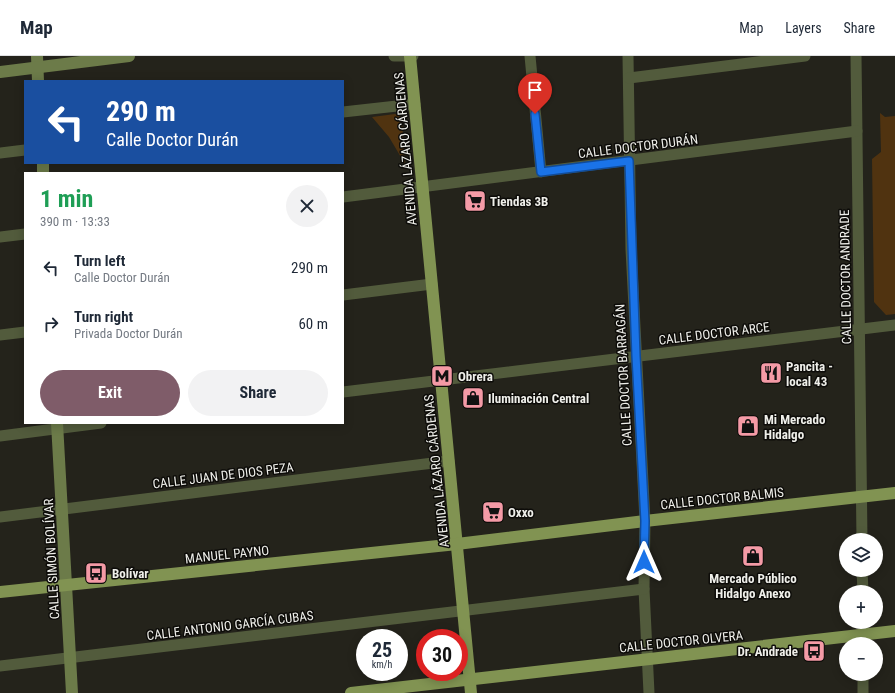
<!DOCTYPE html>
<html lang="en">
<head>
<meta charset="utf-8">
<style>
  :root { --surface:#fff; --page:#f2f2f3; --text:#1f2937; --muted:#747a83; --line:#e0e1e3; --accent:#7f5c69 }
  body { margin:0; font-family:"Roboto Condensed",sans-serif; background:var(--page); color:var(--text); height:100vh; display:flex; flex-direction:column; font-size:15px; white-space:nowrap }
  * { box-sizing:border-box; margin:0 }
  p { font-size:13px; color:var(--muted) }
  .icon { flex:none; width:22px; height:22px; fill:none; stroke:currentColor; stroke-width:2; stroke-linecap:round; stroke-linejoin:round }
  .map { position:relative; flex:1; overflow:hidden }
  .panel { position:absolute; left:24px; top:116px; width:320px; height:252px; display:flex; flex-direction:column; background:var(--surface); border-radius:0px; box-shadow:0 2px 10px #0003 }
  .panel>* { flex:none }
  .guide { position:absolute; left:24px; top:24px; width:320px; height:84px; border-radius:0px; box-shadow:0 2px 10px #0003; background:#1a4fa0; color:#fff; overflow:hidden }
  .controls { position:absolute; left:839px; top:477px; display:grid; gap:8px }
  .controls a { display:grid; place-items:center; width:44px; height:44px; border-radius:50%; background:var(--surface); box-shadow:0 2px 10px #0003; font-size:20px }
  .speed { position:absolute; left:356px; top:573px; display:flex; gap:8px; font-size:20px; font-weight:700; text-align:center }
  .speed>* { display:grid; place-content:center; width:52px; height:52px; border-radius:50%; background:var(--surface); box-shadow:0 2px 10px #0003; line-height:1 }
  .speed small { font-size:10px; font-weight:400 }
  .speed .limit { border:6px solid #d22; background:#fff; color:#111 }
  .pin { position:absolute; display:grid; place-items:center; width:34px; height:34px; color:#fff; margin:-41px -17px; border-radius:50% 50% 50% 0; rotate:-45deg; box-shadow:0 0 4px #0007 }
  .pin .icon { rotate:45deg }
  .me { position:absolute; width:44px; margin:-22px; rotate:0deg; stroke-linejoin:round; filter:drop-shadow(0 0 3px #0008) }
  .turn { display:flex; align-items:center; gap:14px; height:84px; padding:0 16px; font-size:18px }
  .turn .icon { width:52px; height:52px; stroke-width:2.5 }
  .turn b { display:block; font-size:28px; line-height:34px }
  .round { display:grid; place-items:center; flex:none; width:42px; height:42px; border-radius:21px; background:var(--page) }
  .headline { display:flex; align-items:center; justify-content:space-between; height:68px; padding:0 16px }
  h1 { font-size:24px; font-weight:700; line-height:30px; color:#1e9e55 }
  .cta { display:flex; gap:8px; margin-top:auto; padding:8px 16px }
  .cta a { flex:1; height:46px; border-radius:24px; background:var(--accent); color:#fff; font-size:16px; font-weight:700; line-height:46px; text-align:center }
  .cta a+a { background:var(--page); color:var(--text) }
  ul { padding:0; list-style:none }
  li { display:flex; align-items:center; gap:12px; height:56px; padding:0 16px }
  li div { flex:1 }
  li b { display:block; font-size:15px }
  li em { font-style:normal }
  header { display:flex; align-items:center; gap:24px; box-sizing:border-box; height:56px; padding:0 20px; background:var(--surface); border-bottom:1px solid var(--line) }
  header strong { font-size:19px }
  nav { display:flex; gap:22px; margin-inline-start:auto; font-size:14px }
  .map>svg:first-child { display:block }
  .green { fill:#503310 }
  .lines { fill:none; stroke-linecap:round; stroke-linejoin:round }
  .street { stroke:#525b3c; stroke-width:11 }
  .secondary { stroke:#6c7b49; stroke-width:12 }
  .primary { stroke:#819352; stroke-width:12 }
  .route-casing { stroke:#114b97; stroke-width:10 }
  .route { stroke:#1a73e8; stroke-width:7 }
  .labels { text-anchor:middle; stroke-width:3; stroke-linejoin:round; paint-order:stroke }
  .street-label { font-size:13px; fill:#efefea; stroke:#0d0c09 }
  .poi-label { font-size:13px; font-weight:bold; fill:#efefea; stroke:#0d0c09; text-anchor:start }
</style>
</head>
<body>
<header>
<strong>Map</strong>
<nav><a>Map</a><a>Layers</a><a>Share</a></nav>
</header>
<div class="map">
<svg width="895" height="637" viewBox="0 0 895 637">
  <rect width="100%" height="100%" fill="#24231b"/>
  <g class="green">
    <path d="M880 57 885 61 895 60V258L886 259 874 246 872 103 881 96Z"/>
    <path d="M395 58 399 60 402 64 405 108 389 81 372 61Z"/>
  </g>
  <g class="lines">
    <g class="street">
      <path d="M394 0H413"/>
      <path d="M530 0 541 116"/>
      <path d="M628 0 631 193 645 465 644 533 649 637"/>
      <path d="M856 0 862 484"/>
      <path d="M629 22 805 0"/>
      <path d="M343 56 415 48"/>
      <path d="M0 97 25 94"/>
      <path d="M343 141 857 75"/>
      <path d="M0 181 25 178"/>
      <path d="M343 239 432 228"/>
      <path d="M0 279 25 276"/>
      <path d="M343 336 895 269"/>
      <path d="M0 380 101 367"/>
      <path d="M0 461 449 405"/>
      <path d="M862 514 863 536"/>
      <path d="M863 588V566"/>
      <path d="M0 610 644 533"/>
      <path d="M863 618V637"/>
    </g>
    <g class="secondary">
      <path d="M37 0 38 25"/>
      <path d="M0 16 129 0"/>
      <path d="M43 107V117"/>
      <path d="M57 367 72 637"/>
    </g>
    <g class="primary">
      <path d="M410 0 471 637"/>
      <path d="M0 536 457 488 645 465 895 437"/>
      <path d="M351 637 895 575"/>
    </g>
  </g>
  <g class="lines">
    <g class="route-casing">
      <path id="route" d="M535 58 541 116 629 105 636 300 645 465 644 506"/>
    </g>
    <use href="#route" class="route"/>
  </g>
  <defs>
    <g id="supermarket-square" transform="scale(1.15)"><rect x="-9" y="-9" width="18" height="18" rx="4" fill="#f49aa6" stroke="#0d0c09"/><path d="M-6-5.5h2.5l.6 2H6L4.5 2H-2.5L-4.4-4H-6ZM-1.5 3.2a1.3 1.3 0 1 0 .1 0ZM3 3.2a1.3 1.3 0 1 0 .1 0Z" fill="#111"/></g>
    <g id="restaurant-square" transform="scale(1.15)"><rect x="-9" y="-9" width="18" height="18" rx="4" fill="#f49aa6" stroke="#0d0c09"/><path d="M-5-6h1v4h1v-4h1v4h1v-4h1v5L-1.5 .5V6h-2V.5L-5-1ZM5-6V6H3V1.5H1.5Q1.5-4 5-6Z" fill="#111"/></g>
    <g id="metro-square" transform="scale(1.15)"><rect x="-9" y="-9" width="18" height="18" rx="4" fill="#f49aa6" stroke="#0d0c09"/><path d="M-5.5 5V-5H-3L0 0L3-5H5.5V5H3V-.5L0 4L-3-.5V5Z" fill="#111"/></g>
    <g id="shop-square" transform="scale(1.15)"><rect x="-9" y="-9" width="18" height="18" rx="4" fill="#f49aa6" stroke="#0d0c09"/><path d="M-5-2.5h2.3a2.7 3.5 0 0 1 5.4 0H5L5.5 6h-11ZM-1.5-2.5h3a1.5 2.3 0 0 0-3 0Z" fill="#111"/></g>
    <g id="bus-square" transform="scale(1.15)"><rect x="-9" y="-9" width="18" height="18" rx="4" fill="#f49aa6" stroke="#0d0c09"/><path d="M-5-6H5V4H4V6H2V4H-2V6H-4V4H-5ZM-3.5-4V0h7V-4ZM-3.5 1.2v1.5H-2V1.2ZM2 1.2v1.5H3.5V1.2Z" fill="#111"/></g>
  </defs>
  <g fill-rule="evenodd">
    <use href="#supermarket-square" x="475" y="145"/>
    <use href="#restaurant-square" x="771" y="317"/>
    <use href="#metro-square" x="442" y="320"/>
    <use href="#shop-square" x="473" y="342"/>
    <use href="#shop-square" x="748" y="370"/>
    <use href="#supermarket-square" x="493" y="456"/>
    <use href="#shop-square" x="753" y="500"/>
    <use href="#bus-square" x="96" y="517"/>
    <use href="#bus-square" x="814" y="595"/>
  </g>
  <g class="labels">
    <g class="street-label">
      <text transform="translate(638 90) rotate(-7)" y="5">CALLE DOCTOR DURÁN</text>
      <text transform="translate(405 93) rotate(-95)" y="5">AVENIDA LÁZARO CÁRDENAS</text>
      <text transform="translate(845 221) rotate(-91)" y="5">CALLE DOCTOR ANDRADE</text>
      <text transform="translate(714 277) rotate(-7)" y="5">CALLE DOCTOR ARCE</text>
      <text transform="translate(623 319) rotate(-93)" y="5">CALLE DOCTOR BARRAGÁN</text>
      <text transform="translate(436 415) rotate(-96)" y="5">AVENIDA LÁZARO CÁRDENAS</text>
      <text transform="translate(223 419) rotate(-7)" y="5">CALLE JUAN DE DIOS PEZA</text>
      <text transform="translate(722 442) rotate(-6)" y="5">CALLE DOCTOR BALMIS</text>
      <text transform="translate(227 498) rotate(-6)" y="5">MANUEL PAYNO</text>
      <text transform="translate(51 503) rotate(-93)" y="5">CALLE SIMÓN BOLÍVAR</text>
      <text transform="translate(230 569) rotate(-7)" y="5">CALLE ANTONIO GARCÍA CUBAS</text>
      <text transform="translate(681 585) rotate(-6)" y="5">CALLE DOCTOR OLVERA</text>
    </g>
    <g class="poi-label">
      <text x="490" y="150">Tiendas 3B</text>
      <text x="786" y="315">Pancita -<tspan x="786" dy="15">local 43</tspan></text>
      <text x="458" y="325">Obrera</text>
      <text x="488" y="347">Iluminación Central</text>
      <text x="764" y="368">Mi Mercado<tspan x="764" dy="15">Hidalgo</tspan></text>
      <text x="508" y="461">Oxxo</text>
      <text x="112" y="522">Bolívar</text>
      <text x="753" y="527" text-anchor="middle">Mercado Público<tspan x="753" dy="15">Hidalgo Anexo</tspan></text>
      <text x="798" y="600" text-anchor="end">Dr. Andrade</text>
    </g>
  </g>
</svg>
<div class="controls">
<a><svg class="icon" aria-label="layers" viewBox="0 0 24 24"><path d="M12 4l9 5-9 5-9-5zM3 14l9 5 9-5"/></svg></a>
<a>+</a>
<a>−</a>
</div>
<div class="speed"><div>25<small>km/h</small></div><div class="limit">30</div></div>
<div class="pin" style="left:535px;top:58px;background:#d93025"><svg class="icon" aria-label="arrive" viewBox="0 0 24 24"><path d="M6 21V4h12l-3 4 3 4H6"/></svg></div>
<svg class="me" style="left:644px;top:506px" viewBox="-20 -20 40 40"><path d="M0-17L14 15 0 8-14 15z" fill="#1a73e8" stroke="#fff" stroke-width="4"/></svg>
<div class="guide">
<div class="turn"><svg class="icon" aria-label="left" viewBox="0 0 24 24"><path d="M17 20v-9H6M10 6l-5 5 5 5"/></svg><div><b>290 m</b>Calle Doctor Durán</div></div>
</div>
<section class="panel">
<div class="headline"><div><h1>1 min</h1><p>390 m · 13:33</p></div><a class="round"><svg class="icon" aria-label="close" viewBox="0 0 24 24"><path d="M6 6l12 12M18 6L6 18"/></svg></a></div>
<ul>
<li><svg class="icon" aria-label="left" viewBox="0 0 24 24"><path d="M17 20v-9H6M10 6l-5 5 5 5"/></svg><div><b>Turn left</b><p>Calle Doctor Durán</p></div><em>290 m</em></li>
<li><svg class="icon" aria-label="right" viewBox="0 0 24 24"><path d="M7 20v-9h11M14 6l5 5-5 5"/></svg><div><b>Turn right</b><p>Privada Doctor Durán</p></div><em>60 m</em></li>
</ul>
<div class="cta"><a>Exit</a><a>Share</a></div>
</section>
</div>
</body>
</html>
